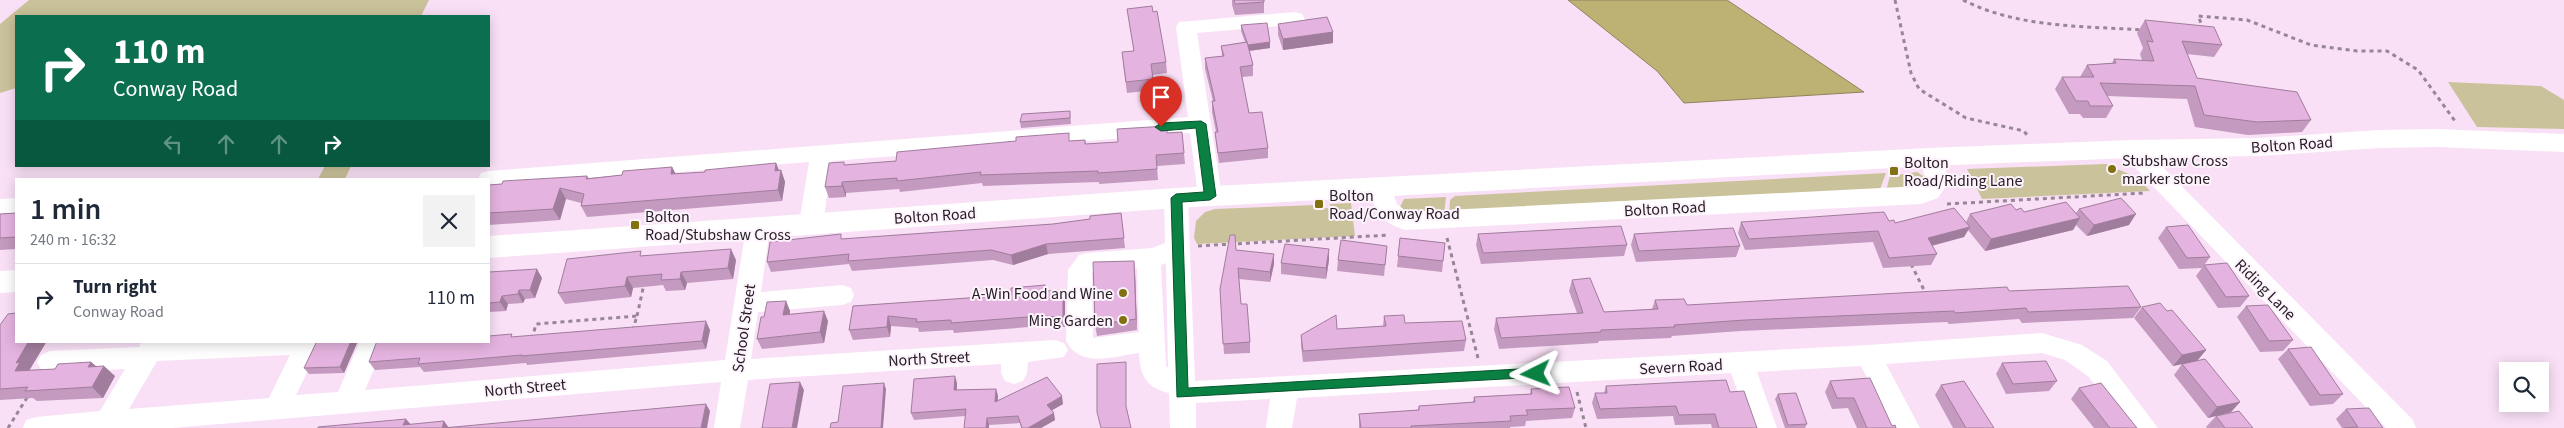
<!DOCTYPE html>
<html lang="en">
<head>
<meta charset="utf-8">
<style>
  :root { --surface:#fff; --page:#f2f2f3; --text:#1f2937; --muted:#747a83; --line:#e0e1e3 }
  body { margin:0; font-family:"Source Sans 3",sans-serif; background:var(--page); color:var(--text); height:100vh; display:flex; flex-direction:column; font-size:19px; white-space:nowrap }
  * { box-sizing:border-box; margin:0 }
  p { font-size:16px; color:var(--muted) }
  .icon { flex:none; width:28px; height:28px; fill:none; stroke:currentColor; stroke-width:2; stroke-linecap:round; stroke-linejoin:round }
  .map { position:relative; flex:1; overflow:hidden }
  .sheet { position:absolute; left:15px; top:178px; width:475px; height:165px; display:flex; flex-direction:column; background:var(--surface); border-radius:0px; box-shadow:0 2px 12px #0003 }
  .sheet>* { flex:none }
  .hud { position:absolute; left:15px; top:15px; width:475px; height:152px; border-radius:0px; box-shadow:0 2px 12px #0003; background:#0b6e4f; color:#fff; overflow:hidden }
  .fabs { position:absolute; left:2499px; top:362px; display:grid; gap:10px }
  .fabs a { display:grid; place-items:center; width:50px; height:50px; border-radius:0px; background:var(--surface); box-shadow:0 2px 12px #0003; font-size:25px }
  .pin { position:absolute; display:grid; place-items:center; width:42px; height:42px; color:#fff; margin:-51px -21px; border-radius:50% 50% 50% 0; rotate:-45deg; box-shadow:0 0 5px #0007 }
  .pin .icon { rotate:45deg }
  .me { position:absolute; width:55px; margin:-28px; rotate:267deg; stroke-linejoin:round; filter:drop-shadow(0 0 4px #0008) }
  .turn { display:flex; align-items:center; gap:18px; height:105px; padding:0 15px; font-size:22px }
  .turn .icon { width:65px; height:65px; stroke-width:2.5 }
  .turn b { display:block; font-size:35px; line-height:42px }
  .lanes { display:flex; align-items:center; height:48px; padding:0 15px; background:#0003; justify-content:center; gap:25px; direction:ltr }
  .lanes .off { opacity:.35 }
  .round { display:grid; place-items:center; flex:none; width:52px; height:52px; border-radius:0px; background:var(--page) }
  .headline { display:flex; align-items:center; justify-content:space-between; height:85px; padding:0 15px }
  h1 { font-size:30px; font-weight:600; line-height:38px }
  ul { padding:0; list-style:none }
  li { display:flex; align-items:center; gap:15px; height:70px; padding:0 15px; border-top:1px solid var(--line) }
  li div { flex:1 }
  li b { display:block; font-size:19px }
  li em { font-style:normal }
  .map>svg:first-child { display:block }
  .green { fill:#cac29a }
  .water { fill:#bdb174; stroke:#8f845c }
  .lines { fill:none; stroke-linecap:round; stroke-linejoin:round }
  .path { stroke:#978695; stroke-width:3; stroke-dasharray:4 4; stroke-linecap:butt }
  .minor { fill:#fff; fill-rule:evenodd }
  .major { fill:#fff; fill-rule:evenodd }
  .wall { fill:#c49ac0 }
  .shaded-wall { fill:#a07d9c }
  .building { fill:#e4b3df; stroke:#a07d9c }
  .route { fill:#0b8043; stroke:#07532c }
  .poi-dot { fill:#827111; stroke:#fdf3fc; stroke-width:2 }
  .labels { text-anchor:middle; stroke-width:4; stroke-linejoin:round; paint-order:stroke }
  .street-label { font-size:16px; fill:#251c24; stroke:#fdf3fc }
  .poi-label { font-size:16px; fill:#251c24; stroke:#fdf3fc; text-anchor:start }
</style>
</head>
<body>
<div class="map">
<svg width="2564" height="428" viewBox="0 0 2564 428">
  <rect width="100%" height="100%" fill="#f9e0f6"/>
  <g class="green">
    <path d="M29 0H429L421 16H16V88L0 93V24Z"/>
    <path d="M2448 82 2541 86 2564 100V129L2477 127Z"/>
    <path d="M2106 164 2138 178 2150 191 1982 199 1967 169Z"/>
    <path d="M325 166H351L345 179H318Z"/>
    <path d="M1917 172 1923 176 1924 180 1918 188 1886 191 1890 176Z"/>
    <path d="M1886 173 1879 192 1449 216 1450 200 1455 196Z"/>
    <path d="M1446 197 1444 216 1405 213 1400 207 1404 199Z"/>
    <path d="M1351 203 1355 236 1197 244 1194 238 1196 221 1205 212 1215 209 1315 205 1316 208H1330V204Z"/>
  </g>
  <path class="water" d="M1568 0H1727L1864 92 1684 103 1657 71Z"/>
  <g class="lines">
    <g class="path">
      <path d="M1895 0 1911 73 1919 89 1966 118 2024 131 2027 135"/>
      <path d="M1963 0C2018 28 2083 26 2143 30"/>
      <path d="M2204 30 2198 16 2247 20 2311 45 2357 51H2387L2418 70 2455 121"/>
      <path d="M1947 204 2145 193"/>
      <path d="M1447 238 1478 358"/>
      <path d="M1198 246 1389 235"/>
      <path d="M1911 264 1926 294"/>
      <path d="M637 316 644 284"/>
      <path d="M532 339 536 324 637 316 633 329"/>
      <path d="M1577 392 1586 428"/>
      <path d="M8 428 28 396"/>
    </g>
    <g class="minor">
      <path d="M1295 12 1302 14 1305 19 1302 24 1197 33 1222 196 1218 202 1210 205 1202 202 1198 196 1190 133 832 161 823 224 819 230 811 233 803 230 799 224 809 162 489 187V179H478L481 173 489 171 1188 117 1176 27 1179 22Z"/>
      <path d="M2131 141 2139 143 2413 420 2416 428H2386L2123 155 2120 149 2123 143Z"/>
      <path d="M1929 149 1937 151 1950 180 1938 198 1921 204 1405 230C1382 223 1373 210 1369 187L1373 181 1381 178 1389 181 1397 204 1407 212 1920 186 1926 179 1918 157 1921 151Z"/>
      <path d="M1176 189 1184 192 1188 198 1195 381 1868 345 2042 333 2082 345 2107 361 2158 428H2129L2089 377 2065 360 2042 353 1886 364 1920 428H1893L1861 366 1757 372 1777 428H1751L1731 373 1297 398 1292 428H1266L1270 399 1196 403V428H1170L1169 393C1146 388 1140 375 1139 353 1114 356 1081 369 1066 341L1068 270 1079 255 1088 253 1152 248 1165 243 1164 198 1168 192ZM1166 263 1168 368 1166 366 1161 265ZM1137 268 1139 332 1093 338 1092 273 1094 271Z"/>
      <path d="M16 198V216L0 217V199Z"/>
      <path d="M758 219 766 222 770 228 761 292 842 285 851 288 854 295 851 302 842 305 758 312 751 359 1055 340 1064 343 1068 350 1064 357 1028 362 1027 373 1023 381 1014 384 1005 381 1001 373V364L748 380 740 428H714L721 382 172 428H23L26 420 36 417 100 411 125 369 50 373 41 369 37 362 41 355 50 351 139 347 142 341H319L321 344 296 395 338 392 360 341H386L365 390 725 360 746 228 750 222ZM290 355 269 398 129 409 157 361Z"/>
    </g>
    <g class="major">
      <path d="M2437 129 2564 134V152L2437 147 2379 148 2259 156 2131 158 1929 166 1176 208 489 258V236L1176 188 1929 148 2131 140 2259 138 2379 130Z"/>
      <path d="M16 270V292L0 293V271Z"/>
    </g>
  </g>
  <g class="wall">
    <path d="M1232 0H1264V13L1235 15 1232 5Z"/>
    <path d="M1127 9 1153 12 1166 62 1167 73 1152 75 1154 90 1127 93 1123 63 1134 51Z"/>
    <path d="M2145 20 2222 45 2214 57 2187 54 2197 78 2311 120 2302 132 2248 135 2195 127 2187 99 2107 96 2113 106 2106 118H2083L2080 114H2069L2055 89 2062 77H2080L2087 65 2112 63 2114 59 2142 60 2140 54 2143 48 2137 33Z"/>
    <path d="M1278 24 1333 32V43L1283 50 1278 35Z"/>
    <path d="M1241 25 1270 48 1249 51 1253 65V76L1242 77 1249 113 1268 148V158L1219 163 1216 142 1215 132H1216L1212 112V101H1213L1205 69V58L1222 56 1221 46 1245 42 1241 31Z"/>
    <path d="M1070 111 1071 124 1021 128 1020 122Z"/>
    <path d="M1182 132 1185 164 1157 166 1158 180 1099 184V182L983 186 982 183 900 192 899 189 846 193V197L829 198 825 187 845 165 896 161 1070 141 1085 140 1086 144 1118 142 1168 133Z"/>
    <path d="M776 163 779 170H781L785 182 782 201 587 217 581 206V203L566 199 560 220 489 225V185L587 176 589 178 622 175 672 167 675 174 705 172Z"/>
    <path d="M2079 209 2129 225 2087 236 2076 225 2073 230 1985 251 1968 230 1964 237 1932 246 1937 254 1931 265 1883 268 1873 242 1745 250 1738 233 1741 222 1889 221 1895 223 1966 222 1970 214 2016 210 2024 212 2076 213Z"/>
    <path d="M16 213V249L0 250V214Z"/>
    <path d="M1121 213 1125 248 1048 254 1013 265 993 260 852 271 849 264 771 272 767 262 843 239 1053 224 1090 219Z"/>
    <path d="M2166 227 2210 257 2202 268 2179 269 2158 238Z"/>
    <path d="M1478 234 1627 245 1624 256 1481 264 1476 245Z"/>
    <path d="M1634 234 1740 246 1736 257 1636 262 1631 245Z"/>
    <path d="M1400 238 1445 243 1442 272 1397 267Z"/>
    <path d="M1387 246 1384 276 1337 271 1338 260Z"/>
    <path d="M1329 249V260L1326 279 1281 274V263Z"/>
    <path d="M1236 250 1274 264 1270 282 1239 279 1241 304 1250 342V353L1224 354 1220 289Z"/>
    <path d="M644 255 736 260 733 279 687 283 685 290 666 291 663 285 633 288 631 297 565 304 558 293Z"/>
    <path d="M1134 261 1135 272 1137 330 1097 336 1095 325Z"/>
    <path d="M2204 265 2249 296 2240 307 2218 308 2196 276Z"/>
    <path d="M489 272 542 278 535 298 525 299 523 303 508 304 506 311 489 312Z"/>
    <path d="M1572 280 1604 312 1652 309 1655 300 1687 305 2009 291 2141 307 2133 318 2022 323 2019 319 1949 324 1947 322 1741 331 1672 336 1671 338 1599 341 1598 343 1499 349 1494 329 1496 318 1577 313 1569 291Z"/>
    <path d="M1063 290 1065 300V327L1042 326 954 333 953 330 919 332 918 328 891 326 890 337 853 340 849 330 853 306 1011 295Z"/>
    <path d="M786 301 790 311V314L828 321 824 343 762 349 757 339 764 317Z"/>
    <path d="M2246 306 2293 340 2283 351 2260 352 2237 317Z"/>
    <path d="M2142 307 2167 311 2206 350 2197 361 2240 402 2231 412 2208 418 2174 375 2182 364 2173 366 2134 318Z"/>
    <path d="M1384 316 1405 323 1466 340 1464 351 1303 362 1301 346V335L1337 329 1383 326Z"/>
    <path d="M0 325 30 370 55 369 91 362 96 366 115 376 103 398 37 401 33 398 0 400Z"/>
    <path d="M710 330 706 349 527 365 526 363 424 372 420 367 375 370 369 362 515 337Z"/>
    <path d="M357 343 344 373 309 374 304 368Z"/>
    <path d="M2288 349 2343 394 2333 404 2310 406 2278 359Z"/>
    <path d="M2002 363 2057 381 2049 391 2006 394 1996 374Z"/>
    <path d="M1830 381 1892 426 1896 428H1857L1848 408 1832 409 1825 392Z"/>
    <path d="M957 383V390L996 389 998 396V401L1063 404 1052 410 1055 420 1041 428H1021L1020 423 989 425 965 416 914 420 911 413Z"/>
    <path d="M1941 385 1994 428H1953L1935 395Z"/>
    <path d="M1606 386 1730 392 1757 428H1712L1711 424 1675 425 1673 416 1597 419 1592 403 1595 393H1604Z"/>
    <path d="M2079 388 2137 428H2094L2071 399Z"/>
    <path d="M1531 389 1575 408 1572 418 1526 421 1525 426 1510 427V428H1359V414L1418 410 1419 406 1473 402 1474 397 1530 394Z"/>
    <path d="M1778 394 1807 424 1805 428H1785L1775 399Z"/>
    <path d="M2346 409 2383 428H2342L2336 419Z"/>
    <path d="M2216 416 2253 428H2207L2206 427Z"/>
  </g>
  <g class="shaded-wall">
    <path d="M1333 32V43L1283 50V39Z"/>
    <path d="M1270 42V48L1248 51V45Z"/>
    <path d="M776 163 780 174 775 171Z"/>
    <path d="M672 167 678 178 671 174Z"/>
    <path d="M781 170 785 182 782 201 778 190Z"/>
    <path d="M842 182 846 193V197L842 186Z"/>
    <path d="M560 188 566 199 560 220 553 209Z"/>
    <path d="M2136 214 2129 225 2087 236 2094 225Z"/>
    <path d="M2080 218 2073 230 1985 251 1991 239Z"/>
    <path d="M1970 227 1964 237 1922 248 1928 238Z"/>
    <path d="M1046 244 1048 254 1013 265 1011 255Z"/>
    <path d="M731 249 736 260 733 279 728 268Z"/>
    <path d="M1329 249V260L1326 279V268Z"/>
    <path d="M1274 254V264L1270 282V272Z"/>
    <path d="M1134 261 1135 272 1137 330 1136 319Z"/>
    <path d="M537 269 542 278 535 298 530 290Z"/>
    <path d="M681 272 687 283 685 290 680 279Z"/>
    <path d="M627 277 633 288 631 297 625 286Z"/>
    <path d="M519 290 525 299 523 303 518 294Z"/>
    <path d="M1063 290 1065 300V327L1063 317Z"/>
    <path d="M502 296 508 304 506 311 500 302Z"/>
    <path d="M786 301 790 311 788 325 783 315Z"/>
    <path d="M824 311 828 321 824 343 820 332Z"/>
    <path d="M888 316 891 326 890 337 887 327Z"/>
    <path d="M706 321 710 330 706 349 702 341Z"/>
    <path d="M29 341H47L29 371H15L16 363Z"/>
    <path d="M351 341H356L357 343 344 373 340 367Z"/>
    <path d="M2206 350 2197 361 2173 366 2182 355Z"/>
    <path d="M91 362 101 371 104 366 115 376 103 398 92 387 88 367Z"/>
    <path d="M955 376 957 383V397L954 390Z"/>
    <path d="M800 382 804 390 797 428H792Z"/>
    <path d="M884 383 886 389 883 428H881Z"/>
    <path d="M996 389 998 396 997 409 995 402Z"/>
    <path d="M1062 396 1063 404 1049 412 1047 405Z"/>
    <path d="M2240 402 2231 412 2208 418 2217 407Z"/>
    <path d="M706 404 710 411 707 428H701Z"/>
    <path d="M1054 413 1055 420 1041 428H1028Z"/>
    <path d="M987 418 989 425V428H986Z"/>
    <path d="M406 419 412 426 403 425Z"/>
    <path d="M444 421 449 428H442Z"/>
  </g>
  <g class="building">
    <path d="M1234 0H1264V2L1235 4Z"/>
    <path d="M1152 6 1153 12 1157 11 1166 62 1151 64 1153 79 1126 82 1122 52 1134 51 1127 9Z"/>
    <path d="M1327 17 1333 32 1283 39 1278 24Z"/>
    <path d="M2145 20 2214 27 2222 45 2182 41 2197 78 2297 92 2311 120 2257 122 2204 115 2195 86 2100 83 2113 106H2090L2088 101H2076L2062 77H2094L2087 65 2116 63 2114 59 2154 61 2147 41 2153 42Z"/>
    <path d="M1267 23 1270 42 1248 45 1241 25Z"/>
    <path d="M1247 42 1253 65 1240 67 1249 113 1262 112 1268 148 1218 153 1215 132H1218L1212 101H1215L1205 58 1224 56 1221 46Z"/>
    <path d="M1070 111V118L1020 122 1022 114Z"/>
    <path d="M1167 126V133L1182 132 1184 153 1156 155 1157 169 1098 173V171L980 175 981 172 897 181V178L842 182V186L825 187 829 163 844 162V165L896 161 897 152 1016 141V137L1069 133V141L1085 140V144L1118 142 1117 129Z"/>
    <path d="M776 163 775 171 781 170 778 190 581 206 584 194 560 188 553 209 489 213V185L502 184 503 181 587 176 586 179 622 175 623 171 672 167 671 174 705 172V170Z"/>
    <path d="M2121 198 2136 214 2094 225 2079 209Z"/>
    <path d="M2066 202 2080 218 1991 239 1970 214 2011 204 2016 210 2021 208 2024 212Z"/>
    <path d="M1954 208 1970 227 1928 238 1937 254 1889 258 1878 231 1749 239 1741 222 1884 212 1889 221 1894 220 1895 223Z"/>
    <path d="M16 213V237L0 238V214Z"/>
    <path d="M1121 213 1124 238 1046 244 1011 255 991 250 848 261 849 254 767 262 770 242 841 234V239L1053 224 1090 219V216Z"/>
    <path d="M2188 225 2210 257 2187 258 2166 227Z"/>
    <path d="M1621 226 1627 245 1483 253 1478 234Z"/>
    <path d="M1733 228 1740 246 1639 251 1634 234Z"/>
    <path d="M1230 235H1235L1236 250 1274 254 1270 272 1238 268 1241 304H1247L1250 342 1223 344 1220 289Z"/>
    <path d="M1400 238 1445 243 1443 261 1398 256Z"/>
    <path d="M1341 240 1387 246 1385 265 1338 260Z"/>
    <path d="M1285 244 1329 249 1326 268 1281 263Z"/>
    <path d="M731 249 728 268 681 272 680 279 661 280 662 274 627 277 625 286 558 293 567 259 641 251 640 256Z"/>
    <path d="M1134 261 1136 319 1095 325 1093 262Z"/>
    <path d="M2227 263 2249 296 2226 297 2204 265Z"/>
    <path d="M537 269 530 290H519L518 294 502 296 500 302 489 303V272Z"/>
    <path d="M1590 278 1604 312 1658 309 1655 300 1684 299 1687 305 2007 287 2009 291 2128 286 2141 307 2028 312 2026 308 1955 313 1954 311 1745 320 1674 325 1675 327 1601 330V332L1501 338 1496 318 1583 313 1572 280Z"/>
    <path d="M1045 285V291L1063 290V317L1040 316 951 323V320L916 322 917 319 888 316 887 327 849 330 853 306 1011 295V288Z"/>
    <path d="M786 301 783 315 824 311 820 332 757 339 761 317H764L767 302Z"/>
    <path d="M2160 303 2167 311 2172 310 2206 350 2182 355 2142 307Z"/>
    <path d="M2268 305 2293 340 2269 341 2246 306Z"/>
    <path d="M16 313V341H29L16 363 20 362 15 371 55 369 58 364 91 362 88 367 104 366 92 387 25 391 28 387 0 389V325L8 314Z"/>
    <path d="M1336 315 1337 329 1386 326 1384 316 1404 315 1405 323 1462 321 1466 340 1303 351 1301 335Z"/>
    <path d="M706 321 702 341 521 356 522 355 418 364 420 358 369 362 377 341H489V336L512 334 511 337Z"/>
    <path d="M317 341H351L340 367 304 368Z"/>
    <path d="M2311 347 2343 394 2320 395 2288 349Z"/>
    <path d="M2205 359 2240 402 2217 407 2182 364Z"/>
    <path d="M2046 361 2057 381 2013 384 2002 363Z"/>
    <path d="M1126 362V406L1131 428H1101L1097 412V364Z"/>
    <path d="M955 376 954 390 996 389 995 402 1047 377 1062 396 1047 405 1054 413 1028 428H1022L1018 416 987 418 986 428H964L966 409 911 413 914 379Z"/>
    <path d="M1870 378 1892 426 1895 425 1896 428H1867L1854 398H1837L1830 381Z"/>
    <path d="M1726 380 1730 392 1744 391 1757 428H1719L1715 414 1679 415 1676 406 1600 409 1595 393H1607L1606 386Z"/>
    <path d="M1964 381 1994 428H1966L1941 385Z"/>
    <path d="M800 382 792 428H762L770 384Z"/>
    <path d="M884 383 881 428H830L831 423 838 422 843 386Z"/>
    <path d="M2101 383 2137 428H2110L2079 388Z"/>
    <path d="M1569 387 1575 408 1526 410 1528 415 1510 416 1511 421 1411 426V428H1361L1359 414 1419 410V406L1475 402 1474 397 1532 394 1531 389Z"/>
    <path d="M1796 393 1807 424 1788 425 1778 394Z"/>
    <path d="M706 404 701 428H443Z"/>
    <path d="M2369 408 2383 428H2344L2358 427 2346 409Z"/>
    <path d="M2239 411 2253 428H2225L2216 416Z"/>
    <path d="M406 419 403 425 444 421 442 428H318V427Z"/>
  </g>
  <path class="route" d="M1201 121 1206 124 1216 196 1210 200 1182 202 1188 388 1536 368 1540 370 1542 374 1540 377 1177 397 1171 198 1176 194 1204 192 1196 128 1161 131 1155 127 1161 123Z"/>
  <g class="poi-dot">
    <circle cx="2112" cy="169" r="5"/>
    <rect x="1889" y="166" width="10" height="10" rx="2.5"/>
    <rect x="1314" y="199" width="10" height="10" rx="2.5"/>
    <rect x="630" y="220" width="10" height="10" rx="2.5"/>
    <circle cx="1123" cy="293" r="5"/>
    <circle cx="1123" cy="320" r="5"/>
  </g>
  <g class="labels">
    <g class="street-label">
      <text transform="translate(2292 144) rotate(-4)" y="6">Bolton Road</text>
      <text transform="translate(1665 208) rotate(-3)" y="6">Bolton Road</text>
      <text transform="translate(935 215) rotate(-4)" y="6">Bolton Road</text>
      <text transform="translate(2266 289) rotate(45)" y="6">Riding Lane</text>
      <text transform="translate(743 328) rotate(-82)" y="6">School Street</text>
      <text transform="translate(929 358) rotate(-3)" y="6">North Street</text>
      <text transform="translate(1681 366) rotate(-3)" y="6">Severn Road</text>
      <text transform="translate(525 387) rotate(-5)" y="6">North Street</text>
    </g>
    <g class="poi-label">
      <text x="2122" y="166">Stubshaw Cross<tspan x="2122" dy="18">marker stone</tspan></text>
      <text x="1904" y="168">Bolton<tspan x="1904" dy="18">Road/Riding Lane</tspan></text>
      <text x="1329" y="201">Bolton<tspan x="1329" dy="18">Road/Conway Road</tspan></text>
      <text x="645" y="222">Bolton<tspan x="645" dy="18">Road/Stubshaw Cross</tspan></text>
      <text x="1113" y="299" text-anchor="end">A-Win Food and Wine</text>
      <text x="1113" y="326" text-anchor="end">Ming Garden</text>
    </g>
  </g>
</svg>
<div class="fabs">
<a><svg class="icon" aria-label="search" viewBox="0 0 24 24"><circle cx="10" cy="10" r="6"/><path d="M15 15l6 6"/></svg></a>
</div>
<div class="pin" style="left:1161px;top:127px;background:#d93025"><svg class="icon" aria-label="arrive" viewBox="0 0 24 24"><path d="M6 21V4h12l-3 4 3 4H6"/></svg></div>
<svg class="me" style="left:1536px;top:374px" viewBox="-20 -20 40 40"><path d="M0-17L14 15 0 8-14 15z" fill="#0b8043" stroke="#fff" stroke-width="4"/></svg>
<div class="hud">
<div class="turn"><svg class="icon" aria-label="right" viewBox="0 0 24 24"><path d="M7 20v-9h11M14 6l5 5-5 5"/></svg><div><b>110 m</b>Conway Road</div></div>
<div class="lanes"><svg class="icon off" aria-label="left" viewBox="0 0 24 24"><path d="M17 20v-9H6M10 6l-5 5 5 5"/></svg><svg class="icon off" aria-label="ahead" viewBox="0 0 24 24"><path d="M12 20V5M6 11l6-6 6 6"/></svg><svg class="icon off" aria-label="ahead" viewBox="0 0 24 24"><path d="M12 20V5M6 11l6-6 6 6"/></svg><svg class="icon" aria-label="right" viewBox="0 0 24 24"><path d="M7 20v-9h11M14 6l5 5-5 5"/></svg></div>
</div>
<section class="sheet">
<div class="headline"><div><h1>1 min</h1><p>240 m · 16:32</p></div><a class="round"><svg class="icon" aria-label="close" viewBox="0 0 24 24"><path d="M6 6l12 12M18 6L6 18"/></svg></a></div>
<ul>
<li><svg class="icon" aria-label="right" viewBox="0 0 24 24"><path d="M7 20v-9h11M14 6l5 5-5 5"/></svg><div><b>Turn right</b><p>Conway Road</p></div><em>110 m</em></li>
</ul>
</section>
</div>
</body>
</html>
